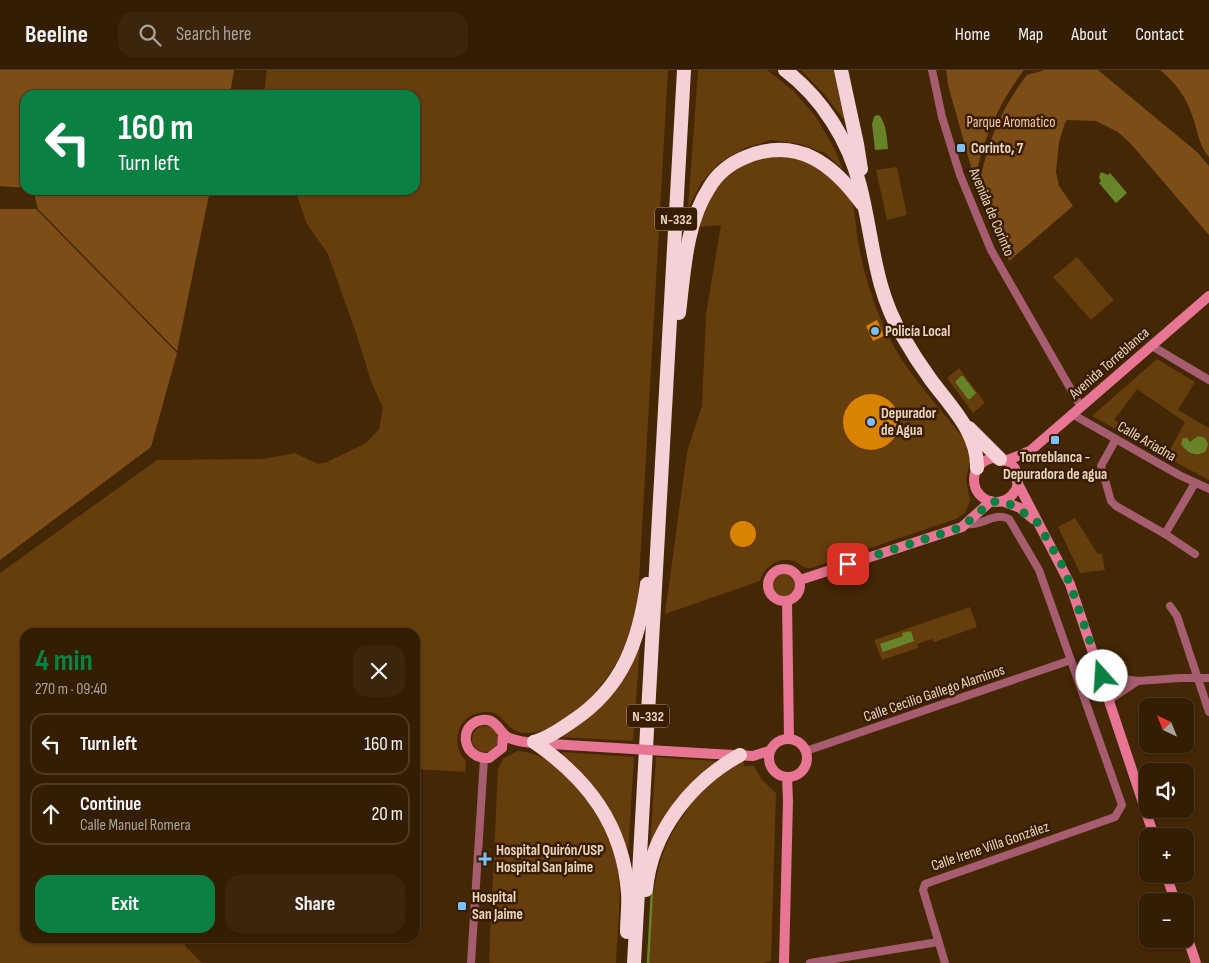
<!DOCTYPE html>
<html lang="en">
<head>
<meta charset="utf-8">
<style>
  :root { --surface:#331d03; --page:#3b260d; --text:#f1f3f6; --muted:#a9a29a; --line:#4e3b25; --accent:#0b8043 }
  body { margin:0; font-family:"Sofia Sans Condensed",sans-serif; background:var(--page); color:var(--text); height:100vh; display:flex; flex-direction:column; font-size:19px; white-space:nowrap }
  * { box-sizing:border-box; margin:0 }
  p { font-size:16px; color:var(--muted) }
  .icon { flex:none; width:28px; height:28px; fill:none; stroke:currentColor; stroke-width:2; stroke-linecap:round; stroke-linejoin:round }
  .map { position:relative; flex:1; overflow:hidden }
  .details { position:absolute; left:20px; top:558px; width:400px; height:315px; display:flex; flex-direction:column; background:var(--surface); border-radius:15px; box-shadow:0 1px 4px #0004,0 0 0 1px var(--line) }
  .details>* { flex:none }
  .top-card { position:absolute; left:20px; top:20px; width:400px; height:105px; border-radius:15px; box-shadow:0 1px 4px #0004,0 0 0 1px var(--line); background:#0b8043; color:#fff; overflow:hidden }
  .needle { width:32px; rotate:317deg }
  .fabs { position:absolute; left:1139px; top:628px; display:grid; gap:10px }
  .fabs a { display:grid; place-items:center; width:55px; height:55px; border-radius:10px; background:var(--surface); box-shadow:0 1px 4px #0004,0 0 0 1px var(--line); font-size:25px }
  .pin { position:absolute; display:grid; place-items:center; width:42px; height:42px; color:#fff; margin:-21px; border-radius:10px; box-shadow:0 2px 8px #0006 }
  .me { position:absolute; width:55px; margin:-28px; rotate:341deg; stroke-linejoin:round; filter:drop-shadow(0 0 4px #0008) }
  .turn { display:flex; align-items:center; gap:18px; height:105px; padding:0 15px; font-size:22px }
  .turn .icon { width:65px; height:65px; stroke-width:2.5 }
  .turn b { display:block; font-size:35px; line-height:42px }
  .round { display:grid; place-items:center; flex:none; width:52px; height:52px; border-radius:15px; background:var(--page) }
  .headline { display:flex; align-items:center; justify-content:space-between; height:85px; padding:0 15px }
  h1 { font-size:30px; font-weight:700; line-height:38px; color:var(--accent) }
  .button { display:flex; gap:10px; margin-top:auto; padding:10px 15px }
  .button a { flex:1; height:58px; border-radius:15px; background:var(--accent); color:#fff; font-size:20px; font-weight:700; line-height:58px; text-align:center }
  .button a+a { background:var(--page); color:var(--text) }
  ul { padding:0; list-style:none }
  li { display:flex; align-items:center; gap:15px; height:62px; margin:0 10px 8px; padding:0 5px; border:2px solid var(--line); border-radius:15px }
  li div { flex:1 }
  li b { display:block; font-size:19px }
  li em { font-style:normal }
  header { display:flex; align-items:center; gap:30px; box-sizing:border-box; height:70px; padding:0 25px; background:var(--surface); border-bottom:1px solid var(--line) }
  header strong { font-size:24px }
  nav { display:flex; gap:28px; margin-inline-start:auto; font-size:18px }
  .search { width:350px; height:45px; background:var(--page); display:flex; align-items:center; gap:12px; box-sizing:border-box; padding:0 18px; border-radius:15px; color:var(--muted); font-size:19px }
  .map>svg:first-child { display:block }
  .green { fill:#663d0d }
  .forest { fill:#7c4d16 }
  .water { fill:#688428 }
  .lines { fill:none; stroke-linecap:round; stroke-linejoin:round }
  .stream { stroke:#688428; stroke-width:2.5 }
  .building { fill:#da8302 }
  .street { stroke:#a65d6f; stroke-width:8 }
  .secondary { stroke:#e87593; stroke-width:10 }
  .highway { stroke:#f5d0d7; stroke-width:14 }
  .secondary-bridge { stroke:#e87593; stroke-width:10 }
  .route { stroke:#0b8043; stroke-width:9; stroke-dasharray:0 16.2 }
  .poi-dot { fill:#7abff8; stroke:#391d00; stroke-width:2 }
  .labels { text-anchor:middle; stroke-width:5; stroke-linejoin:round; paint-order:stroke }
  .shield { fill:#391d00; stroke:#b49e88; stroke-width:1 }
  .shield-label { font-size:14px; font-weight:bold; fill:#e8d5c3 }
  .park-label { font-size:15px; fill:#f9cda4; stroke:#391d00 }
  .poi-label { font-size:15px; font-weight:bold; fill:#e8d5c3; stroke:#391d00; text-anchor:start }
  .street-label { font-size:15px; fill:#e8d5c3; stroke:#391d00 }
</style>
</head>
<body>
<header>
<strong>Beeline</strong>
<div class="search"><svg class="icon" aria-label="search" viewBox="0 0 24 24"><circle cx="10" cy="10" r="6"/><path d="M15 15l6 6"/></svg>Search here</div>
<nav><a>Home</a><a>Map</a><a>About</a><a>Contact</a></nav>
</header>
<div class="map">
<svg width="1209" height="893" viewBox="0 0 1209 893">
  <rect width="100%" height="100%" fill="#442704"/>
  <g class="green">
    <path d="M267 0H668L639 511C638 525 637 540 634 553 623 596 573 665 524 663 503 662 505 636 478 643 456 648 451 676 466 691L465 702 415 699V562H25V868H186L185 876 202 893H0V503L157 390 263 389 295 383 318 394 327 392 366 373 379 359 383 338 371 311 357 266 328 184 307 154 295 120H415V25H264Z"/>
    <path d="M698 0H767L794 21 816 47 835 80 843 100 825 83 800 74 771 70 745 78 718 94 701 113 688 139Z"/>
    <path d="M801 0H835L846 52 824 24Z"/>
    <path d="M769 85C803 86 812 89 836 113 840 117 846 122 849 127 857 140 855 157 858 171 863 203 874 236 888 265 906 303 939 336 964 369L969 378 970 392 966 409 970 431 965 443 956 449 811 498C804 499 801 495 796 492 781 485 764 496 760 511L665 544 687 382 702 336 706 244 721 155 698 157C705 134 717 109 739 95 747 90 760 88 769 85Z"/>
    <path d="M897 97 907 145 887 150 876 100Z"/>
    <path d="M1077 187 1114 230 1091 250 1053 207Z"/>
    <path d="M1157 289 1195 312 1178 340 1209 358V410L1166 387 1185 352 1137 319 1114 350 1161 376 1157 382 1092 346Z"/>
    <path d="M959 298 985 333 973 343 947 308Z"/>
    <path d="M1075 448 1097 483 1102 484 1105 500 1080 503 1058 457Z"/>
    <circle cx="784" cy="515" r="11"/>
    <path d="M970 537 977 557 934 572 932 569 917 574 918 578 882 590 874 570Z"/>
    <path d="M640 573 633 671 559 667Z"/>
    <circle cx="485" cy="669" r="13"/>
    <path d="M517 681C568 682 613 757 618 802 622 831 617 863 616 893H490L489 891 498 699 503 689Z"/>
    <path d="M563 682 634 687 628 784C617 743 595 711 562 684Z"/>
    <path d="M656 687 715 691V694L650 776Z"/>
    <path d="M744 692V696H754L762 710 776 723 771 891 764 893H649C653 834 649 790 687 740L685 738C700 724 723 696 744 692Z"/>
  </g>
  <g class="forest">
    <path d="M0 0H234L230 25H25V118L0 116Z"/>
    <path d="M946 0H1024C999 33 982 70 975 111L948 15Z"/>
    <path d="M1045 0H1098L1197 82 1209 96V165L1131 74 1118 62 1096 51 1067 50 1065 53 1059 72 1056 102 1059 116 1073 136 1009 191 978 122C985 78 1000 39 1027 5Z"/>
    <path d="M1160 0H1209V87C1199 76 1198 62 1193 48 1187 28 1176 13 1160 0Z"/>
    <path d="M33 120H210L177 281 38 139Z"/>
    <path d="M0 139H36L177 283 151 377 0 490Z"/>
  </g>
  <g class="water">
    <path d="M877 45 880 46C886 54 887 68 888 79L875 80 872 54 874 47Z"/>
    <path d="M1101 102 1108 105 1110 103 1127 123 1116 133 1099 113 1101 111 1099 107Z"/>
    <path d="M961 306H963L976 323 970 329H968L955 312Z"/>
    <path d="M1198 366 1205 368 1208 374 1206 381C1197 388 1187 383 1181 374L1183 368H1187L1190 372Z"/>
    <path d="M911 561 914 571 883 582 880 574 903 566 902 563Z"/>
  </g>
  <g class="lines">
    <path class="stream" d="M648 893 652 821"/>
  </g>
  <g class="building">
    <path d="M877 250 884 266 873 271 866 256Z"/>
    <circle cx="871" cy="352" r="28"/>
    <circle cx="743" cy="464" r="13"/>
  </g>
  <g class="lines">
    <g class="street">
      <path d="M932 0 942 47 960 105 991 180 1081 337"/>
      <path d="M1152 276 1209 310"/>
      <path d="M1072 344 1179 405 1209 419"/>
      <path d="M1116 369 1101 396 1111 431 1116 436 1165 464 1195 484"/>
      <path d="M1165 464 1195 413"/>
      <path d="M1170 536 1177 546 1209 642"/>
      <path d="M1102 606 1138 611 1180 608H1209"/>
      <path d="M1109 630 1138 611"/>
      <path d="M806 681 1071 590"/>
      <path d="M471 893 484 689"/>
      <path d="M810 893 938 872"/>
      <path d="M945 893 923 820 925 814 1115 747 1122 735 1039 500 1009 449C994 441 982 457 967 454"/>
    </g>
    <g class="secondary">
      <circle cx="996" cy="410" r="22"/>
      <path d="M1005 391 1030 381 1209 226"/>
      <path d="M1017 412 1070 514 1154 766"/>
      <path d="M1002 431 1020 438 1033 449"/>
      <circle cx="784" cy="515" r="16"/>
      <path d="M800 510 962 457 991 431"/>
      <path d="M787 531 789 668"/>
      <path d="M503 665 502 678 489 688C462 690 457 654 482 650 497 648 499 663 509 668 527 675 549 673 567 675"/>
      <circle cx="788" cy="688" r="19"/>
      <path d="M715 684 753 686 769 681"/>
      <path d="M1166 804 1175 831"/>
      <path d="M1185 860 1196 893"/>
      <path d="M784 893 788 731 787 707"/>
    </g>
    <g class="highway">
      <path d="M785 0C822 28 849 71 860 116 873 167 874 219 902 265 911 281 920 295 931 310 951 337 978 363 977 398"/>
      <path d="M841 0 857 74 861 99"/>
      <path d="M679 243C684 202 686 153 709 118 717 104 731 93 746 87 797 66 833 94 862 134"/>
      <path d="M969 358 1000 389"/>
      <path d="M534 672C548 668 561 659 574 650 623 617 639 571 647 514"/>
      <path d="M534 672C588 709 623 755 628 823 629 836 627 849 627 862"/>
      <path d="M646 820C651 762 691 712 740 685"/>
      <path d="M634 893 684 0"/>
    </g>
    <path class="secondary-bridge" d="M567 675 715 684"/>
  </g>
  <g class="lines">
    <path class="route" d="M848 494 962 457 991 432 1002 431 1014 436 1037 452 1061 493 1070 514 1102 606"/>
  </g>
  <g class="poi-dot">
    <rect x="956" y="73" width="10" height="10" rx="2.5"/>
    <circle cx="875" cy="261" r="5"/>
    <circle cx="871" cy="352" r="5"/>
    <rect x="1050" y="365" width="10" height="10" rx="2.5"/>
    <path d="M482.5 781.5h5v5h5v5h-5v5h-5v-5h-5v-5h5z"/>
    <rect x="457" y="831" width="10" height="10" rx="2.5"/>
  </g>
  <g class="labels">
    <g class="shield">
      <rect x="655" y="137.5" width="42" height="23" rx="4"/>
      <rect x="627" y="634.5" width="42" height="23" rx="4"/>
    </g>
    <g class="shield-label">
      <text x="676" y="154">N-332</text>
      <text x="648" y="651">N-332</text>
    </g>
    <g class="park-label">
      <text x="1011" y="57">Parque Aromatico</text>
    </g>
    <g class="poi-label">
      <text x="971" y="83">Corinto, 7</text>
      <text x="885" y="266">Policía Local</text>
      <text x="881" y="348">Depurador<tspan x="881" dy="17">de Agua</tspan></text>
      <text x="1055" y="392" text-anchor="middle">Torreblanca -<tspan x="1055" dy="17">Depuradora de agua</tspan></text>
      <text x="496" y="785">Hospital Quirón/USP<tspan x="496" dy="17">Hospital San Jaime</tspan></text>
      <text x="472" y="832">Hospital<tspan x="472" dy="17">San Jaime</tspan></text>
    </g>
    <g class="street-label">
      <text transform="translate(992 142) rotate(67)" y="5">Avenida de Corinto</text>
      <text transform="translate(1109 293) rotate(-41)" y="5">Avenida Torreblanca</text>
      <text transform="translate(1147 371) rotate(30)" y="5">Calle Ariadna</text>
      <text transform="translate(934 623) rotate(-19)" y="5">Calle Cecilio Gallego Alaminos</text>
      <text transform="translate(990 776) rotate(-19)" y="5">Calle Irene Villa González</text>
    </g>
  </g>
</svg>
<div class="fabs">
<a><svg class="needle" viewBox="-14 -14 28 28"><path d="M0-13l5 13h-10z" fill="#e53935"/><path d="M0 13l5-13h-10z" fill="#a9a29a"/></svg></a>
<a><svg class="icon" aria-label="sound" viewBox="0 0 24 24"><path d="M4 9h4l5-4v14l-5-4H4zM17 9q2 3 0 6"/></svg></a>
<a>+</a>
<a>−</a>
</div>
<div class="pin" style="left:848px;top:494px;background:#d93025"><svg class="icon" aria-label="arrive" viewBox="0 0 24 24"><path d="M6 21V4h12l-3 4 3 4H6"/></svg></div>
<svg class="me" style="left:1102px;top:606px" viewBox="-20 -20 40 40"><circle r="19" fill="#fff"/><path d="M0-13L10 11 0 6-10 11z" fill="#0b8043"/></svg>
<div class="top-card">
<div class="turn"><svg class="icon" aria-label="left" viewBox="0 0 24 24"><path d="M17 20v-9H6M10 6l-5 5 5 5"/></svg><div><b>160 m</b>Turn left</div></div>
</div>
<section class="details">
<div class="headline"><div><h1>4 min</h1><p>270 m · 09:40</p></div><a class="round"><svg class="icon" aria-label="close" viewBox="0 0 24 24"><path d="M6 6l12 12M18 6L6 18"/></svg></a></div>
<ul>
<li><svg class="icon" aria-label="left" viewBox="0 0 24 24"><path d="M17 20v-9H6M10 6l-5 5 5 5"/></svg><div><b>Turn left</b></div><em>160 m</em></li>
<li><svg class="icon" aria-label="ahead" viewBox="0 0 24 24"><path d="M12 20V5M6 11l6-6 6 6"/></svg><div><b>Continue</b><p>Calle Manuel Romera</p></div><em>20 m</em></li>
</ul>
<div class="button"><a>Exit</a><a>Share</a></div>
</section>
</div>
</body>
</html>
